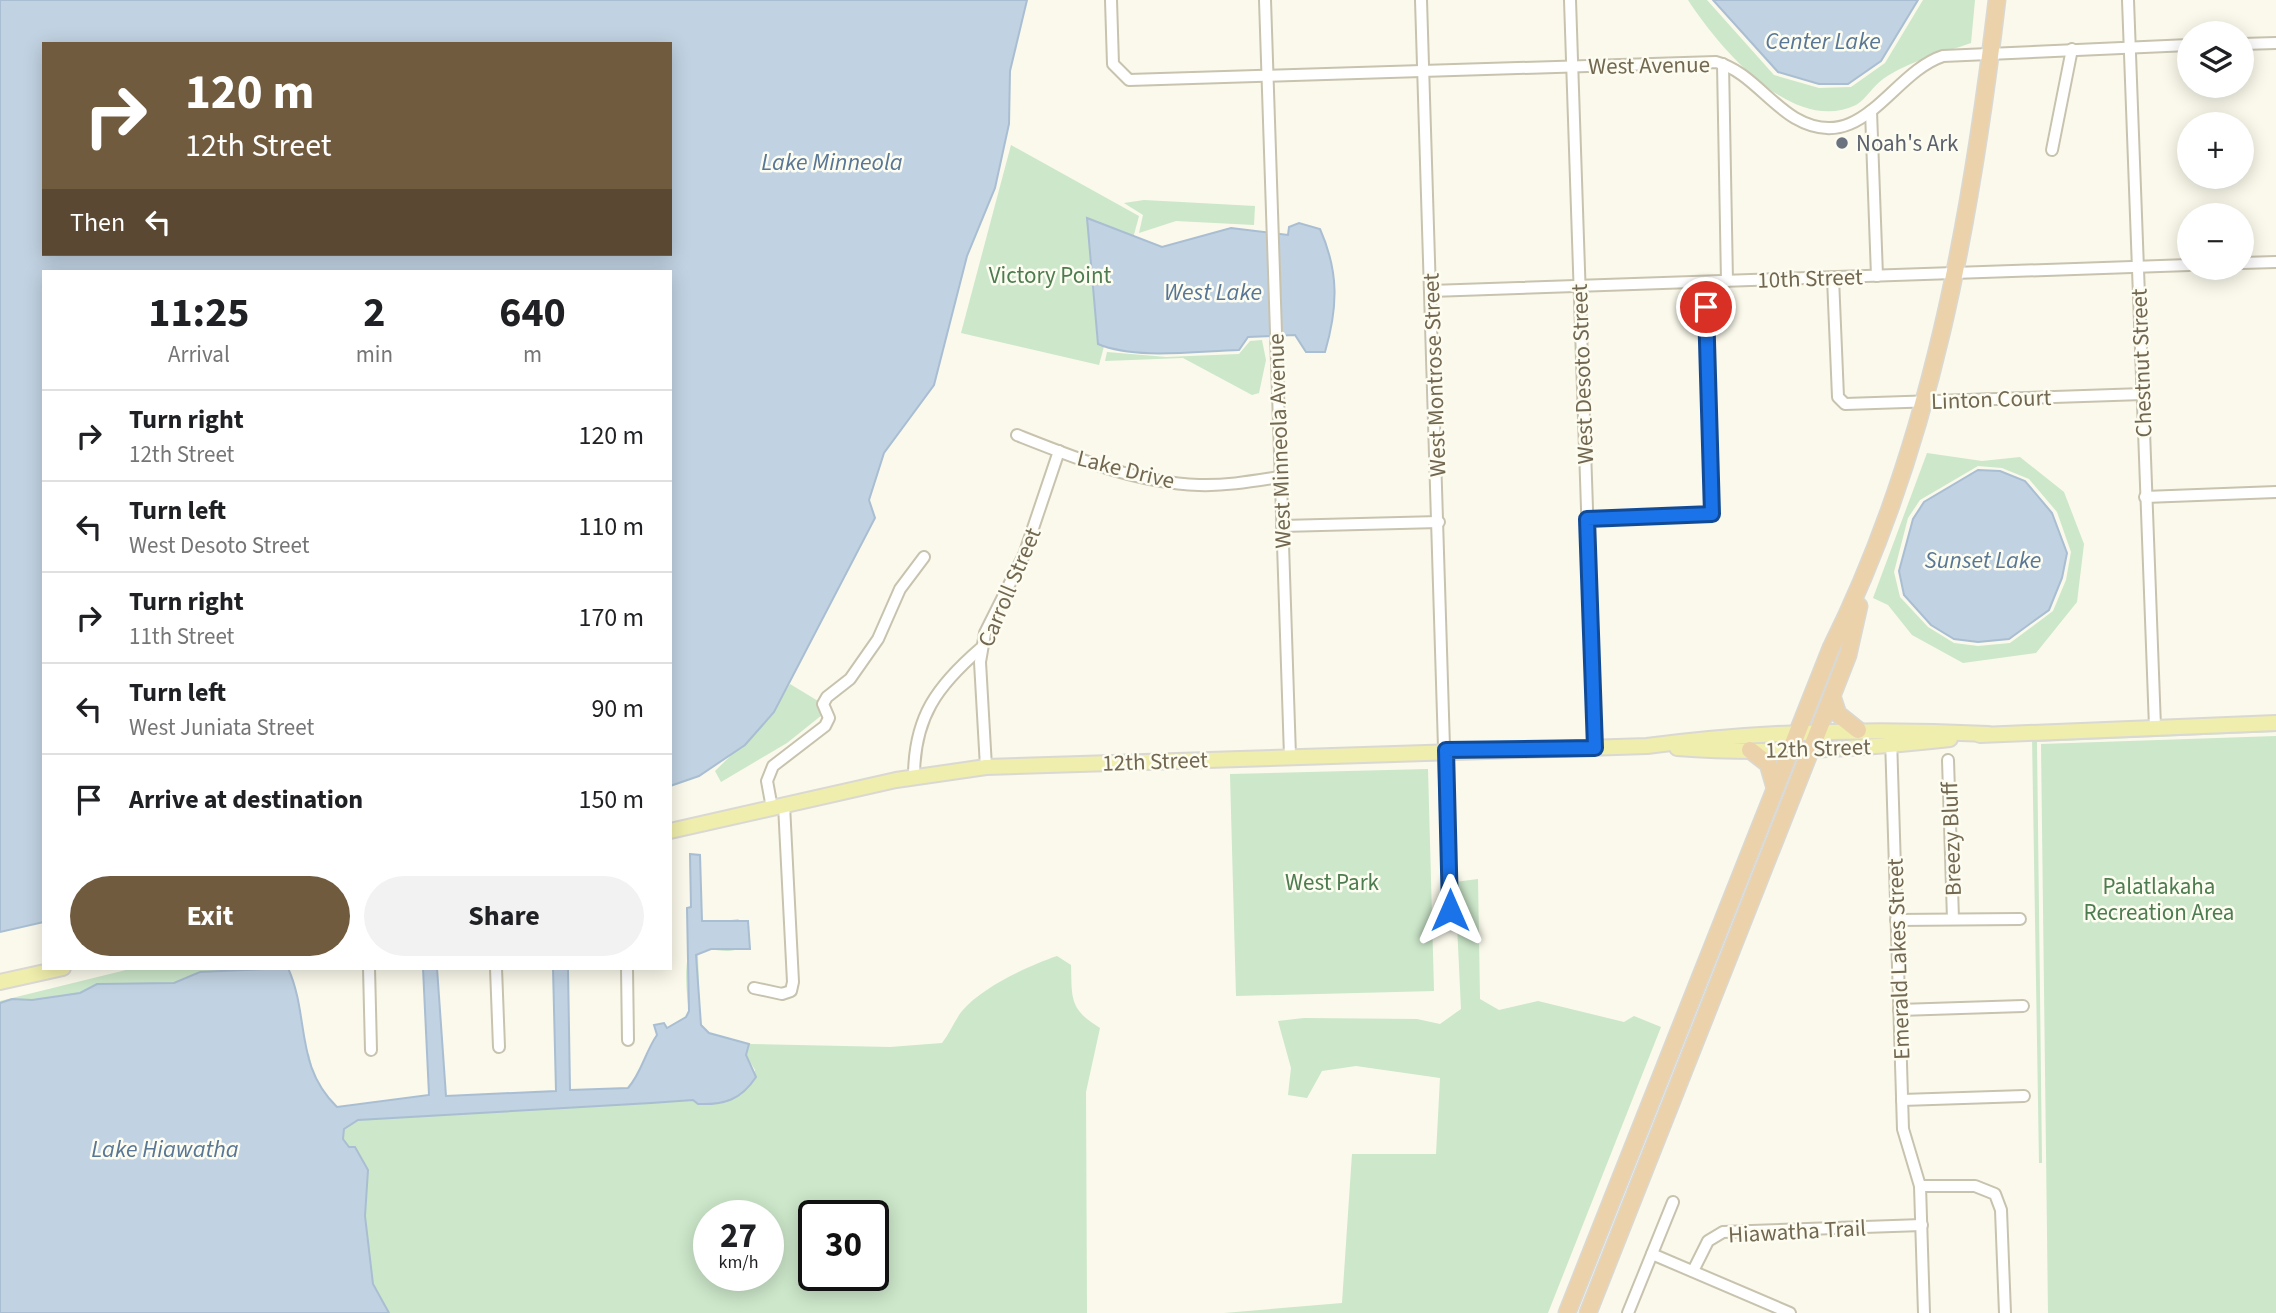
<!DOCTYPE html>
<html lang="en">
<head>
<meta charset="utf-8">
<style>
  :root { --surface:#fff; --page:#f2f2f2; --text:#202124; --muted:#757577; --line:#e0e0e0; --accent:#715b3f }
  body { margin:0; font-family:"Source Sans 3",sans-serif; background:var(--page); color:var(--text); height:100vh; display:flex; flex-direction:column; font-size:26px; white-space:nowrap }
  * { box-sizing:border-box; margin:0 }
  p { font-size:23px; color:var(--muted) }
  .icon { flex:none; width:38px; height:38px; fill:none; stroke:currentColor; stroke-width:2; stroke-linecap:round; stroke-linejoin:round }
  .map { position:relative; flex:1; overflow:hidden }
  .panel { position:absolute; left:42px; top:270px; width:630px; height:700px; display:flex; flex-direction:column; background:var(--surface); border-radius:0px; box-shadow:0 4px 18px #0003 }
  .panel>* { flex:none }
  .banner { position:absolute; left:42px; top:42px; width:630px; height:214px; border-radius:0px; box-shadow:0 4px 18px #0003; background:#715b3f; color:#fff; overflow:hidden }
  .fabs { position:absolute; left:2177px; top:21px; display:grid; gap:14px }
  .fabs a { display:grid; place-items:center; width:77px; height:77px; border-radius:50%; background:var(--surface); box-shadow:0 4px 18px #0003; font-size:35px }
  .speed { position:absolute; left:693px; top:1200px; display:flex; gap:14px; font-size:35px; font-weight:700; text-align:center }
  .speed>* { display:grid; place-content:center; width:91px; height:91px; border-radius:50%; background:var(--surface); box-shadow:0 4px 18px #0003; line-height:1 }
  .speed small { font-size:18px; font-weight:400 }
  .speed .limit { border:4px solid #111; border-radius:10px; background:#fff; color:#111 }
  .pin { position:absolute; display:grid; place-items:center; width:60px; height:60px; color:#fff; margin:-30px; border:4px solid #fff; border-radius:50%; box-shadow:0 2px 7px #0007 }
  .me { position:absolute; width:77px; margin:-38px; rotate:0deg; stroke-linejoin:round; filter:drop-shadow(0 0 5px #0008) }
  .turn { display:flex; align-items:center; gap:24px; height:147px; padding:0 28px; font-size:32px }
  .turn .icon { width:91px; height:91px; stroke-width:2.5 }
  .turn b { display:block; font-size:49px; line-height:60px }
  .then { display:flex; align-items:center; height:66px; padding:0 28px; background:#0003; gap:14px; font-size:26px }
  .eta { display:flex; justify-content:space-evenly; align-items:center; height:119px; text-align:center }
  .eta b { font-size:42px; font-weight:700; line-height:49px }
  .action { display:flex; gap:14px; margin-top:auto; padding:14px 28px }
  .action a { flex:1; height:80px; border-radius:42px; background:var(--accent); color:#fff; font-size:28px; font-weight:700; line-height:80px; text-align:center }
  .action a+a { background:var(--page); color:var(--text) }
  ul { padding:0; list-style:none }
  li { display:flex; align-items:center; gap:21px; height:91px; padding:0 28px; border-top:2px solid var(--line) }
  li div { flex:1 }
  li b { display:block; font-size:26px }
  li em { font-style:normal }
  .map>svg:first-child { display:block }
  .green { fill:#cce7ca; fill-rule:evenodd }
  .water { fill:#c1d2e2; stroke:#a9bed2; stroke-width:2; fill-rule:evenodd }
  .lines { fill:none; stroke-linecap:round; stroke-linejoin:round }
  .minor-casing { stroke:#c8c3af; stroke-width:14 }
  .major-casing { stroke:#dad8d2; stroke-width:18 }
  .highway-casing { stroke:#dad8d2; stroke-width:19 }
  .minor { stroke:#fff; stroke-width:10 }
  .major { stroke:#f0eeac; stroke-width:14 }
  .highway { stroke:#ecd2aa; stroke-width:16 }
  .route-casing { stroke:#114b97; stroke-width:18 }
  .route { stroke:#1a73e8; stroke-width:12 }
  .worship-dot { fill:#6b7280; stroke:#fdfcf1; stroke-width:2.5 }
  .labels { text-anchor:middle; stroke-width:5; stroke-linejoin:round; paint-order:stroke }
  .street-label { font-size:23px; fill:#726851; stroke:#fdfcf1 }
  .worship-label { font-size:23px; fill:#5b616d; stroke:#fdfcf1; text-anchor:start }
  .park-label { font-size:23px; fill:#4d7c50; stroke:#fdfcf1 }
  .water-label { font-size:24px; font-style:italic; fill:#587696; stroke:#fdfcf1 }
</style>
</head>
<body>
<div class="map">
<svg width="2276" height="1313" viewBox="0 0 2276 1313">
  <rect width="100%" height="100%" fill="#faf9eb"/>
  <g class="green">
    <path d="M1688 0H1707L1774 75 1819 88 1851 87 1885 63 1923 0H1975L1971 43C1940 54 1911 60 1883 79 1873 86 1866 99 1856 105 1792 136 1718 46 1688 0Z"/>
    <path d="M1011 145 1139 216 1099 365 961 333Z"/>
    <path d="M1144 200 1255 206 1254 225 1176 221 1139 233 1143 215 1124 203Z"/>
    <path d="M1262 340 1266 360 1259 393 1252 395 1183 358 1105 361 1107 352 1166 357 1239 354 1250 341Z"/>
    <path d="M1927 453 1982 461 2020 457 2064 492 2084 544 2077 602 2036 653 1963 663 1912 635 1888 605 1873 598ZM1978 466 2002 468 2029 479 2057 512 2071 552 2066 580 2053 611 2010 643 1978 646 1954 643 1928 627 1900 597 1894 572 1908 518 1920 500Z"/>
    <path d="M790 684 823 704 827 711 787 743 721 782 715 771 767 720Z"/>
    <path d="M2276 727V732L2037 742 2042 1163H2039L2032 736Z"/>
    <path d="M2276 736V1313H2048L2041 744Z"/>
    <path d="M1428 769 1434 991 1236 996 1230 774Z"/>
    <path d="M1478 879 1480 999 1499 1010 1538 1001 1624 1022 1634 1016 1661 1027 1548 1313H1224L1342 1303 1352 1154H1436L1440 1078 1356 1066 1322 1071 1307 1098 1288 1095 1291 1068 1278 1021 1304 1018 1417 1019 1440 1024 1461 1009 1455 882Z"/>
    <path d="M738 919 749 929C745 955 728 953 707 948L698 955 700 1024 689 1015C686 984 682 959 697 931L717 922Z"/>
    <path d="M1057 956 1071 965C1072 998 1069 1009 1100 1028L1086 1092 1087 1313H367L336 1139 345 1124 375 1116 693 1100 698 1104 725 1103 753 1081 755 1070 746 1055 749 1044 890 1047 942 1043C950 1033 955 1020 962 1011 982 987 1028 966 1057 956ZM709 1216H768V1276H709ZM814 1216H873V1276H814Z"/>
    <path d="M134 968H277L297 1052 309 1054 312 1066 306 1072 0 1014V1001Z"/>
  </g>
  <g class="water">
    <path d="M0 0H1027L1010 71 1009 124 995 188 967 256 934 385 884 453 869 500 875 518 774 712 745 745 699 776 670 786V271H44V922L0 932ZM44 44H670V254H44Z"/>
    <path d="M1713 0H1918L1881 61 1848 84H1819L1778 72Z"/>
    <path d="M1087 218 1162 247 1231 228 1288 235 1289 227 1299 223 1320 229C1339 272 1338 307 1325 352H1306L1295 335 1248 337 1239 350C1197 351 1136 360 1098 344Z"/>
    <path d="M1978 470 2000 471 2025 481 2052 513 2067 553 2062 578 2049 610 2009 639 1978 642 1954 639 1931 625 1904 595 1899 571 1913 519 1924 502Z"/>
    <path d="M690 854 700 855 702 921H748L750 949H711L696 955 701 1025 709 1033 749 1044 746 1055 756 1077C741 1100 724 1105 698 1104L693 1100 651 1103 358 1120 344 1129 343 1139 349 1147H355L368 1170 365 1216 373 1284 389 1313H0V1003L12 999 32 1000 80 993 97 984 174 983 200 972 288 968C310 1017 294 1065 337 1107L429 1095 423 968H437L446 1096 556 1091 553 968H568L570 1090 628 1088C642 1072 645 1052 657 1035L654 1025 664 1023 667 1028 686 1017 689 1011 687 908 691 907Z"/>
  </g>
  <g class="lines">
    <g class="minor-casing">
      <g id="minor">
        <path d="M1111 0 1113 64 1129 80 1716 62C1747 70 1768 102 1795 118 1862 157 1891 73 1943 56L2189 45"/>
        <path d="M1265 0 1290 756"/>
        <path d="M1421 0 1449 910"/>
        <path d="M1570 0 1595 748"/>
        <path d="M2128 0 2155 727"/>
        <path d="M2242 44 2276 43"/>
        <path d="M1723 64 1727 281"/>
        <path d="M1871 111 1877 276"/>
        <path d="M2052 150 2072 49"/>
        <path d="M2242 263 2276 262"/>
        <path d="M1833 278 1838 397 1845 404 2143 394"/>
        <path d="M1431 291 2189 265"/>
        <path d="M1017 435C1075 458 1136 483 1199 485 1226 486 1254 481 1280 477"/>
        <path d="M2145 497 2276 492"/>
        <path d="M1588 519 1712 514 1705 282"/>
        <path d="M1282 526 1439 522"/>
        <path d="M1891 738 1903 1129 1920 1186 1924 1313"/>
        <path d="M1948 760 1953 919"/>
        <path d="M986 767 980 662 985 633 1024 555 1059 451"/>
        <path d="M914 777C914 717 937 686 981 648"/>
        <path d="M772 808 767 781 773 766 825 726 829 718 823 704 827 697 850 679 878 639 900 589 924 557"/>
        <path d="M1896 920 2020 919"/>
        <path d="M369 968 371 1050"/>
        <path d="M496 968 499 1047"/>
        <path d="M627 968 628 1040"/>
        <path d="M754 988 782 994 791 991 793 982 784 805"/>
        <path d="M1899 1010 2023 1006"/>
        <path d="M1902 1100 2024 1096"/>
        <path d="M1920 1186H1975L1995 1194 2001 1210 2005 1313"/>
        <path d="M1652 1254 1790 1313"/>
        <path d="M1693 1271 1708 1241 1723 1232 1922 1225"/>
        <path d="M1628 1313 1673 1202"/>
      </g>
    </g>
    <g class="major-casing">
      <g id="major">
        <path d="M1980 735 2276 723"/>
        <path d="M1677 748C1767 755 1860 749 1950 739"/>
        <path d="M670 831 896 780 986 767 1647 746C1761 731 1874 728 1988 734"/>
        <path d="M0 982 63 968"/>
      </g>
    </g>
    <g class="highway-casing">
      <g id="highway">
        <path d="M1832 696 1838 714 1858 730"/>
        <path d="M1750 750 1768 764 1775 788"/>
        <path d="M1567 1313 1831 648C1931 447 1971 221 1997 0"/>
        <path d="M1588 1313 1832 696 1848 655 1859 606"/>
      </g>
    </g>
    <use href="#minor" class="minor"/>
    <use href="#major" class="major"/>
    <use href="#highway" class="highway"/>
  </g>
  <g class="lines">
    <g class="route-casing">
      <path id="route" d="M1450 910 1446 750 1595 748 1587 519 1712 514 1706 307"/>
    </g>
    <use href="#route" class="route"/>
  </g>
  <circle class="worship-dot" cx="1842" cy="143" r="7"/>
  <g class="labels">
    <g class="street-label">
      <text transform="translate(1649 65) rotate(-1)" y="8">West Avenue</text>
      <text transform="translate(1810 278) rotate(-2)" y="8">10th Street</text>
      <text transform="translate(2141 363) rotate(-92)" y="8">Chestnut Street</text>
      <text transform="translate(1582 374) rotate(-92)" y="8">West Desoto Street</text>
      <text transform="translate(1434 375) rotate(-92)" y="8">West Montrose Street</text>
      <text transform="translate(1991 399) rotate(-2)" y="8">Linton Court</text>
      <text transform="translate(1279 441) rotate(-92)" y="8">West Minneola Avenue</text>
      <text transform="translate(1126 469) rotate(14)" y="8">Lake Drive</text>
      <text transform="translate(1009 587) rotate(-67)" y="8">Carroll Street</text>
      <text transform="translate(1818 748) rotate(-2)" y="8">12th Street</text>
      <text transform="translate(1155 761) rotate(-2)" y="8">12th Street</text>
      <text transform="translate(1951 839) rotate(-92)" y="8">Breezy Bluff</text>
      <text transform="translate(1898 959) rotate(-92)" y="8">Emerald Lakes Street</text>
      <text transform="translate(1797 1231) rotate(-3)" y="8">Hiawatha Trail</text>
    </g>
    <g class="worship-label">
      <text x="1856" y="151">Noah's Ark</text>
    </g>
    <g class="park-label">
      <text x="1050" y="283">Victory Point</text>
      <text x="1332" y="890">West Park</text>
      <text x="2159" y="894">Palatlakaha<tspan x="2159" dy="26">Recreation Area</tspan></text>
    </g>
    <g class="water-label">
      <text x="1823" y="49">Center Lake</text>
      <text x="832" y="170">Lake Minneola</text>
      <text x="1213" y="300">West Lake</text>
      <text x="1983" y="568">Sunset Lake</text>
      <text x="165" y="1157">Lake Hiawatha</text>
    </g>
  </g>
</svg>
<div class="fabs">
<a><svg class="icon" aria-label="layers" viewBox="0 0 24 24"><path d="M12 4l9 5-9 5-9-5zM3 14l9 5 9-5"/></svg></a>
<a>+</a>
<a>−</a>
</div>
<div class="speed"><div>27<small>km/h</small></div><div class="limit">30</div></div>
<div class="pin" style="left:1706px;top:307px;background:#d93025"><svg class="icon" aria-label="arrive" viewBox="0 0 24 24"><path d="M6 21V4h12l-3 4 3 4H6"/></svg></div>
<svg class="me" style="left:1450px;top:910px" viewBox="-20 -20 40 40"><path d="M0-17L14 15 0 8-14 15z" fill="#1a73e8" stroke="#fff" stroke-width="4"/></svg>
<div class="banner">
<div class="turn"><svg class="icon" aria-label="right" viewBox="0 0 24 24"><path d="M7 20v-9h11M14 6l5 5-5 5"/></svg><div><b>120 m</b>12th Street</div></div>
<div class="then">Then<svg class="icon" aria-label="left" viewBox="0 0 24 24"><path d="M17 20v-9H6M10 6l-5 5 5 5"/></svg></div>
</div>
<section class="panel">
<div class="eta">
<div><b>11:25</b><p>Arrival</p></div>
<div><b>2</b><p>min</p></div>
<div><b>640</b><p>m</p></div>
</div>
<ul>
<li><svg class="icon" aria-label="right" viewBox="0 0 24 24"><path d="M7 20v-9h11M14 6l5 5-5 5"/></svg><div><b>Turn right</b><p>12th Street</p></div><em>120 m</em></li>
<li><svg class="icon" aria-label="left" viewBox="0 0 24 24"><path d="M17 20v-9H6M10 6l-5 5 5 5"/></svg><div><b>Turn left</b><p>West Desoto Street</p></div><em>110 m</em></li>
<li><svg class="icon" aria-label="right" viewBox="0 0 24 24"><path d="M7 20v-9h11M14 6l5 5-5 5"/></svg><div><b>Turn right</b><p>11th Street</p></div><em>170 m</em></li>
<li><svg class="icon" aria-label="left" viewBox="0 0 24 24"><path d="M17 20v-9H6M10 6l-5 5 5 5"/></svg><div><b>Turn left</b><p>West Juniata Street</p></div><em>90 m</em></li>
<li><svg class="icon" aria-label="arrive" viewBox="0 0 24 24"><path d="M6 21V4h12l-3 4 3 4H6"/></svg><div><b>Arrive at destination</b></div><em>150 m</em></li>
</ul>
<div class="action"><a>Exit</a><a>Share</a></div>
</section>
</div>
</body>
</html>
